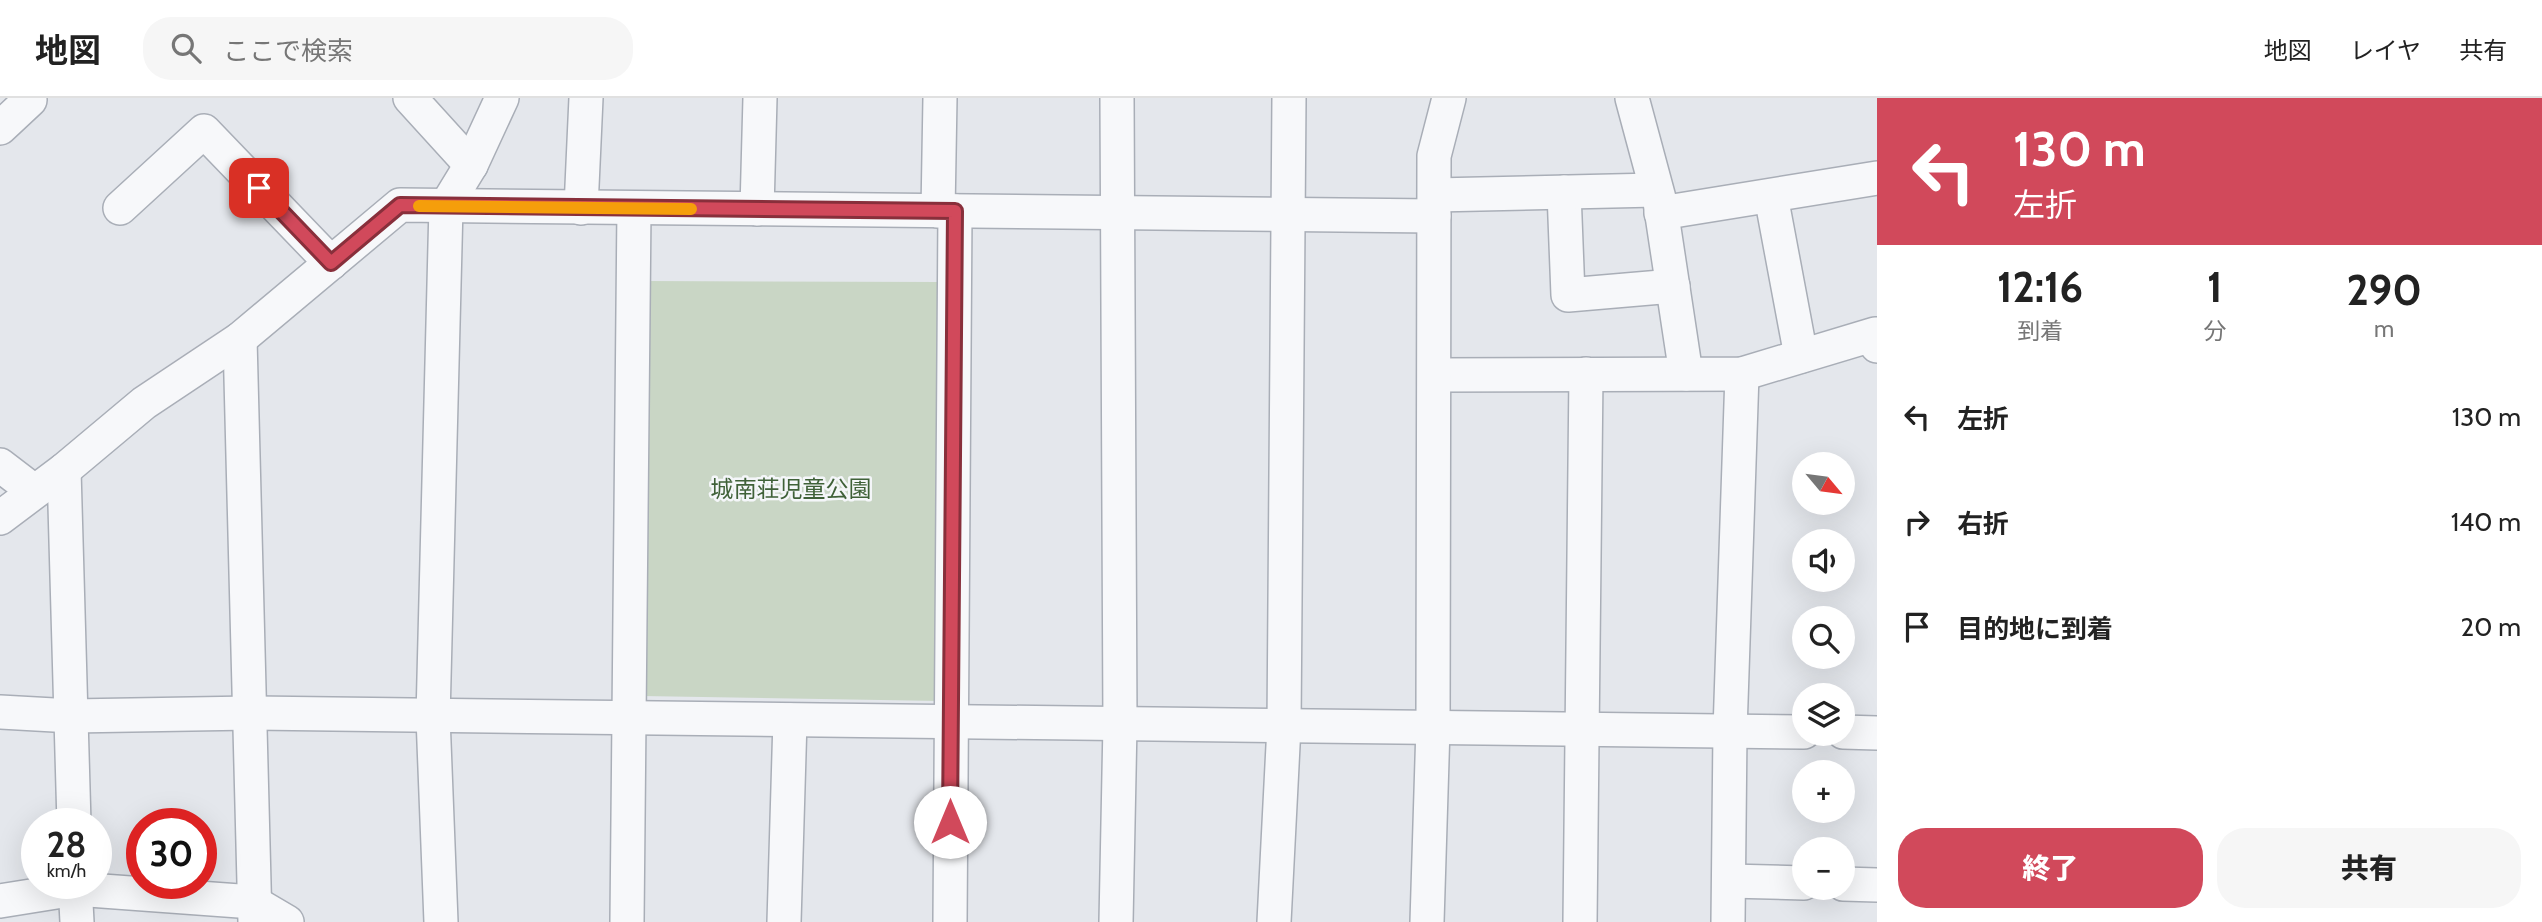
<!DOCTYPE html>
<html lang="ja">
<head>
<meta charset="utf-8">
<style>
  :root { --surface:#fff; --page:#f6f6f6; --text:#222; --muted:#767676; --line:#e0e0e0; --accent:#d1495b }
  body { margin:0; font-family:Cabin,"Noto Sans JP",sans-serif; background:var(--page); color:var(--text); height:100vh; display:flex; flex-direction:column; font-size:26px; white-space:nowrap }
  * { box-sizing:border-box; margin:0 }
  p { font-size:23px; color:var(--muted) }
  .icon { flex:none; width:38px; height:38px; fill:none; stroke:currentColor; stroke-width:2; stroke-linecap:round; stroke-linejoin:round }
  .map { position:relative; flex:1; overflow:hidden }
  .panel { display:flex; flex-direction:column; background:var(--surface); width:665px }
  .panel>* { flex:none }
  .top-card { background:#d1495b; color:#fff; overflow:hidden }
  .needle { width:46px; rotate:119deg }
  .fabs { position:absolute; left:1792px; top:354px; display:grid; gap:14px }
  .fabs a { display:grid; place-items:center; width:63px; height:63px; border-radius:50%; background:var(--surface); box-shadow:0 7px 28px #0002; font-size:35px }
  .speed { position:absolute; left:21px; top:710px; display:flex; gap:14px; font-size:35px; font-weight:700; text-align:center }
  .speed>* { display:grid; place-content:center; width:91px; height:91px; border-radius:50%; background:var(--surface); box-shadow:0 7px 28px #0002; line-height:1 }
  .speed small { font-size:18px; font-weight:400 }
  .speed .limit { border:10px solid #d22; background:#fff; color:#111 }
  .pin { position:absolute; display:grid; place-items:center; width:60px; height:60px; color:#fff; margin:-30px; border-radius:14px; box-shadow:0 4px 10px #0006 }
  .me { position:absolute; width:77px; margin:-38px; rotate:0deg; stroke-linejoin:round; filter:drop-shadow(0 0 5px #0008) }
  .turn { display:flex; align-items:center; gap:24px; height:147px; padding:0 21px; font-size:32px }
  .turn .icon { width:91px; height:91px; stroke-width:2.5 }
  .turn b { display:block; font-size:49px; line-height:60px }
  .eta { display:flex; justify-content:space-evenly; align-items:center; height:119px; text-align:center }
  .eta b { font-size:42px; font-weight:800; line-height:49px }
  .action { display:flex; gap:14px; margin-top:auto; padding:14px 21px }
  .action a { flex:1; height:80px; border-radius:28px; background:var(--accent); color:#fff; font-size:28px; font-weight:800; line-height:80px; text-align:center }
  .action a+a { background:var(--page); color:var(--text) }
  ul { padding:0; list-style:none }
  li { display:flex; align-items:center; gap:21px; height:105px; padding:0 21px }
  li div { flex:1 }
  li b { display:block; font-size:26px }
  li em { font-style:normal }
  header { display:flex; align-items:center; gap:42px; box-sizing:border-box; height:98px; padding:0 35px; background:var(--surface); border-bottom:2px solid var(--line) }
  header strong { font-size:33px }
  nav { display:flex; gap:38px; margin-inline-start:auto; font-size:24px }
  .search { width:490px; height:63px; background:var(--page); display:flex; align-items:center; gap:18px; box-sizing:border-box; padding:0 24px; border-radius:28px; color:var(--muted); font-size:26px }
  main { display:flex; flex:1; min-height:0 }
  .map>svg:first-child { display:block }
  .green { fill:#c9d6c5 }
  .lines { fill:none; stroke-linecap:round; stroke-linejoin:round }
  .minor-casing { stroke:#a9aeb7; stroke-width:36 }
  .minor { stroke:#f7f8fa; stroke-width:33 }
  .route-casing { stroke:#882f3b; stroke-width:18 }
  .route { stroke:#d1495b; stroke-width:12 }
  .slow { stroke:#f59e0b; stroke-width:12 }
  .labels { text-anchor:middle; stroke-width:5; stroke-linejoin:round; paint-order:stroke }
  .park-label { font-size:23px; fill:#3f6138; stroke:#f4f6f9 }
</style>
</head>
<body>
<header>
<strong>地図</strong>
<div class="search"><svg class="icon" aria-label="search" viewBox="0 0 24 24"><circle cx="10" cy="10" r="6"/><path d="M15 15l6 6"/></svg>ここで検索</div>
<nav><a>地図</a><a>レイヤ</a><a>共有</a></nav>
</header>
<main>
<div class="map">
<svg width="1877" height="824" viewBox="0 0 1877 824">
  <rect width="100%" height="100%" fill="#e4e7ec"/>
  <path class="green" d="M642 183 939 184 940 603 642 598Z"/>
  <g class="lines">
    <g class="minor-casing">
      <g id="minor">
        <path d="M410 0 471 67"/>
        <path d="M1632 0 1660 104 1686 276"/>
        <path d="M0 30 30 2 26 0"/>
        <path d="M1564 94 1568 197 1673 188"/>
        <path d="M1435 97 1656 92"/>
        <path d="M1771 98 1801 258"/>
        <path d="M120 110 204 33 331 165"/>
        <path d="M581 110 586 0"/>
        <path d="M757 111 760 0"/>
        <path d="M938 113 940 0"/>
        <path d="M1661 115 1877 80"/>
        <path d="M240 241 255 824"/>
        <path d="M1435 277 1742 276 1875 236 1877 248"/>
        <path d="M0 367 34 393"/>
        <path d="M64 372 74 726"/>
        <path d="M0 420 64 372 144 305 240 241 400 107 1434 118"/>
        <path d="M0 614 72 618 251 615 1804 634"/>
        <path d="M1843 634 1877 635"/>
        <path d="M1729 783 1804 785"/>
        <path d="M75 786 77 824"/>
        <path d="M1843 786 1877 787"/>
        <path d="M0 803 75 791 253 804 287 824"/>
        <path d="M441 824 433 619 446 108 471 67 502 0"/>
        <path d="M627 824 634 110"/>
        <path d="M784 824 790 622"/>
        <path d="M950 824 955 113"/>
        <path d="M1116 824 1120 626 1117 0"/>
        <path d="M1274 824 1284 628 1289 0"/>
        <path d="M1427 824 1433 629 1434 58 1449 0"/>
        <path d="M1580 824 1586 276"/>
        <path d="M1728 824 1730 633 1742 276"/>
      </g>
    </g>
    <use href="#minor" class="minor"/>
  </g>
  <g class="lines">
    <g class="route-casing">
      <path id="route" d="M259 90 331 165 400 107 955 113 950 724"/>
    </g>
    <use href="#route" class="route"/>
    <path class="slow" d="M419 108 691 111"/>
  </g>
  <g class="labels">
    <g class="park-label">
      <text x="791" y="399">城南荘児童公園</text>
    </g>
  </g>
</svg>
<div class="fabs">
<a><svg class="needle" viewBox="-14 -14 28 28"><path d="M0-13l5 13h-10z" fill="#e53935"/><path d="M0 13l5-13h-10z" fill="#767676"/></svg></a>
<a><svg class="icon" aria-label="sound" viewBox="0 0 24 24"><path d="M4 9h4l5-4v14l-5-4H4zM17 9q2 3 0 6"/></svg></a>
<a><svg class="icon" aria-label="search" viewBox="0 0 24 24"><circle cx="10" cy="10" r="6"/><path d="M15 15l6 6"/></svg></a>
<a><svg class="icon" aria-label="layers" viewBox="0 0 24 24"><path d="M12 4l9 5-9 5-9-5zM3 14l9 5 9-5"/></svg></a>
<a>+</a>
<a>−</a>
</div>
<div class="speed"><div>28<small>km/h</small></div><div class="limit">30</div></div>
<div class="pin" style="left:259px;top:90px;background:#d93025"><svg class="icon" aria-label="arrive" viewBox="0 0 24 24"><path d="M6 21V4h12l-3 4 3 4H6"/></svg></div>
<svg class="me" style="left:950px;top:724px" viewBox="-20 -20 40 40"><circle r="19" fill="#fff"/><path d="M0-13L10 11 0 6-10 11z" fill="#d1495b"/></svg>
</div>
<section class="panel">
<div class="top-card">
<div class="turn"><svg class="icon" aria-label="left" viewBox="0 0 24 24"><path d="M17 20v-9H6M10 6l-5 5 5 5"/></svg><div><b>130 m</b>左折</div></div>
</div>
<div class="eta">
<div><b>12:16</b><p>到着</p></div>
<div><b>1</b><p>分</p></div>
<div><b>290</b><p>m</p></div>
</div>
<ul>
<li><svg class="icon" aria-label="left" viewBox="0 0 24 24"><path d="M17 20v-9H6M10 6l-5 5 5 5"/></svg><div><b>左折</b></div><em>130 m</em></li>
<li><svg class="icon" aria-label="right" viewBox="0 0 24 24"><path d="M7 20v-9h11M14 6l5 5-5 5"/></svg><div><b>右折</b></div><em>140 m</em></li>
<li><svg class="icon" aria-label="arrive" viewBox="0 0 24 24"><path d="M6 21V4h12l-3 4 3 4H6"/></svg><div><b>目的地に到着</b></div><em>20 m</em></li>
</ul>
<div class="action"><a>終了</a><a>共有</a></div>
</section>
</main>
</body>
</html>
